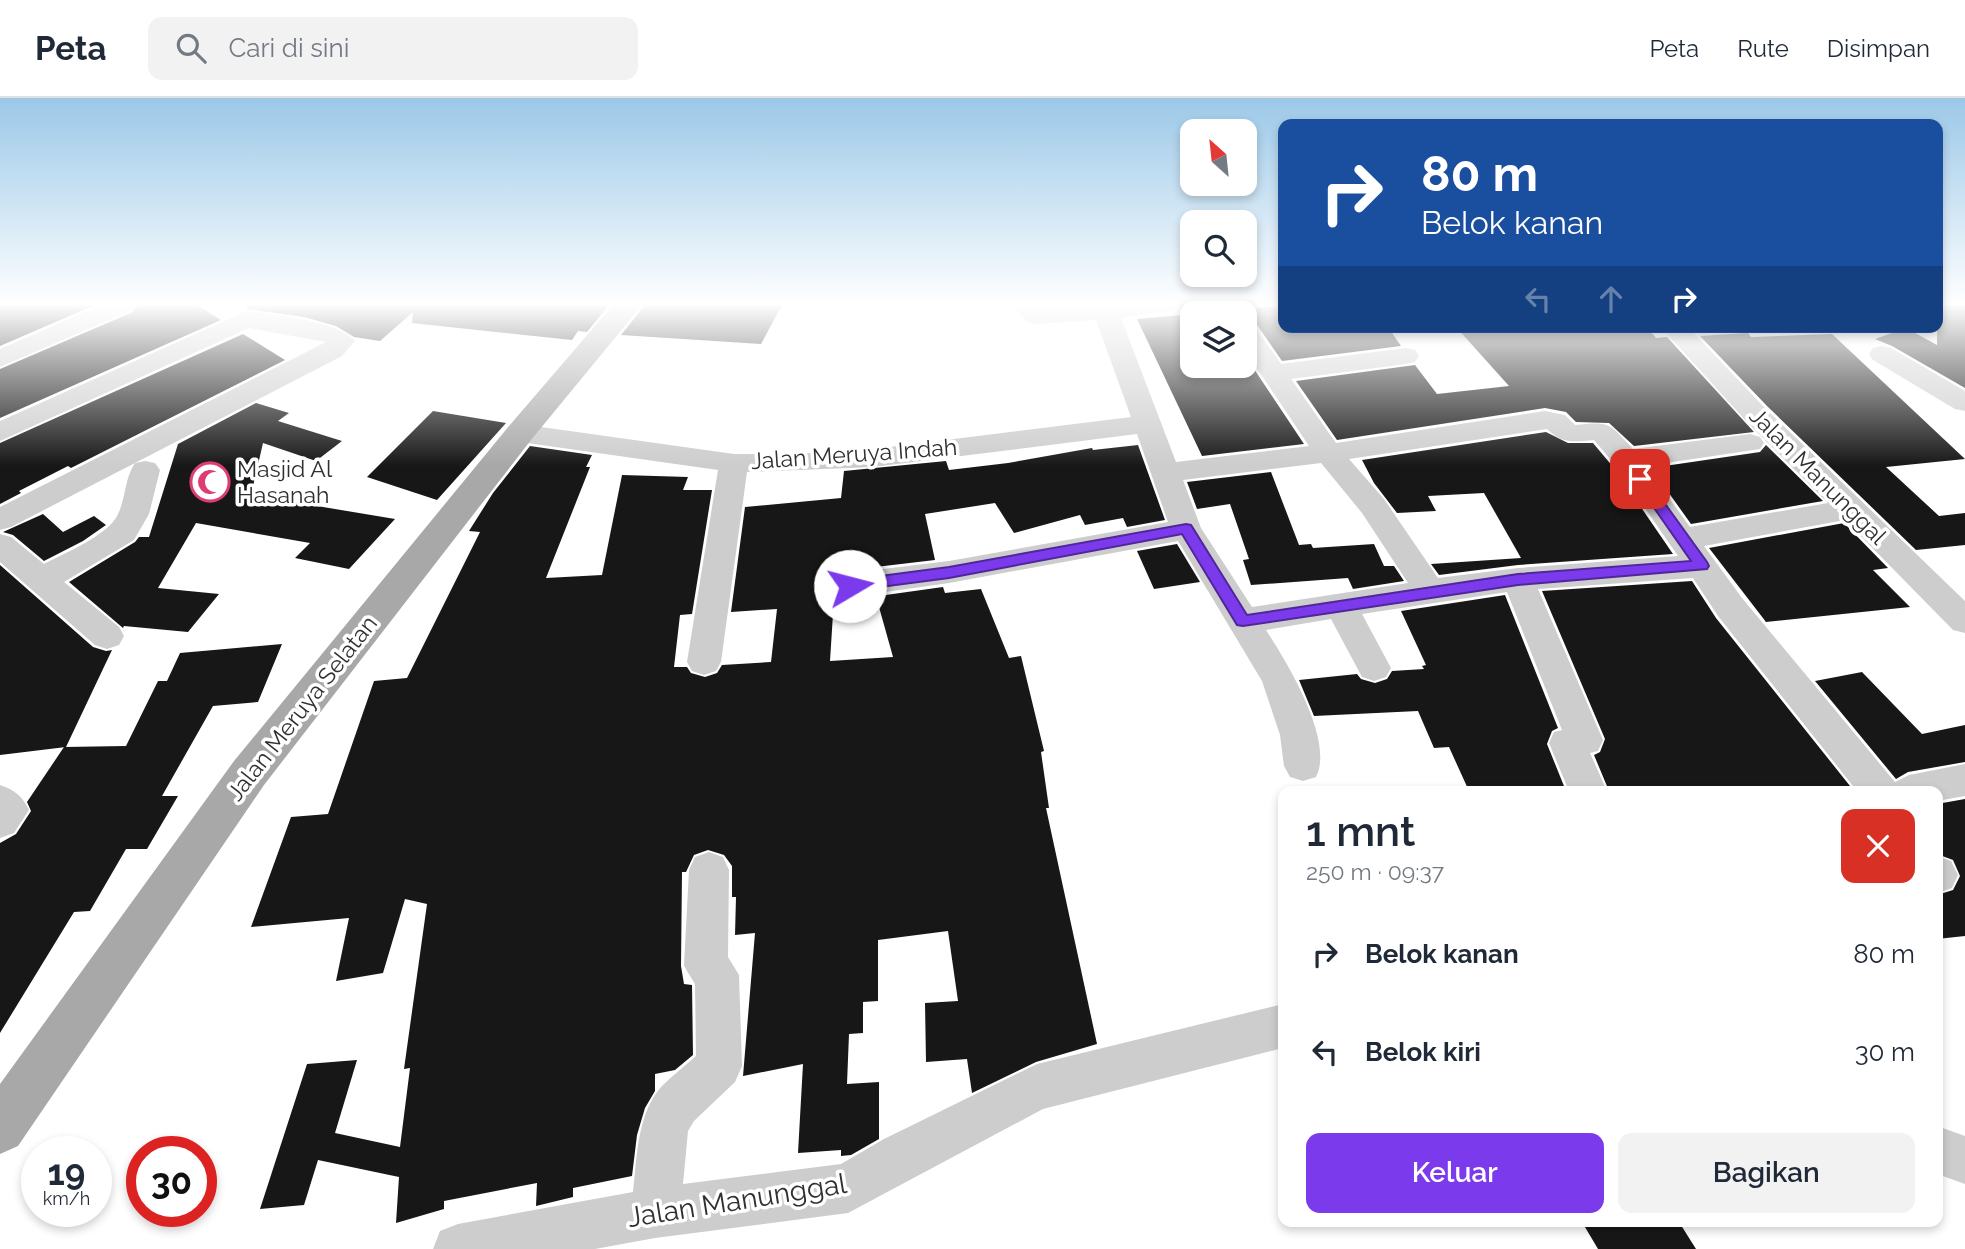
<!DOCTYPE html>
<html lang="id">
<head>
<meta charset="utf-8">
<style>
  :root { --surface:#fff; --page:#f2f2f3; --text:#1f2937; --muted:#747a83; --line:#e0e1e3; --accent:#7c3aed }
  body { margin:0; font-family:Raleway,sans-serif; background:var(--page); color:var(--text); height:100vh; display:flex; flex-direction:column; font-size:26px; white-space:nowrap }
  * { box-sizing:border-box; margin:0 }
  p { font-size:23px; color:var(--muted) }
  .icon { flex:none; width:38px; height:38px; fill:none; stroke:currentColor; stroke-width:2; stroke-linecap:round; stroke-linejoin:round }
  .map { position:relative; flex:1; overflow:hidden }
  .sheet { position:absolute; left:1278px; top:688px; width:665px; height:441px; display:flex; flex-direction:column; background:var(--surface); border-radius:14px; box-shadow:0 4px 10px #0003 }
  .sheet>* { flex:none }
  .banner { position:absolute; left:1278px; top:21px; width:665px; height:214px; border-radius:14px; box-shadow:0 4px 10px #0003; background:#1a4fa0; color:#fff; overflow:hidden }
  .needle { width:46px; rotate:333deg }
  .fabs { position:absolute; left:1180px; top:21px; display:grid; gap:14px }
  .fabs a { display:grid; place-items:center; width:77px; height:77px; border-radius:14px; background:var(--surface); box-shadow:0 4px 10px #0003; font-size:35px }
  .speed { position:absolute; left:21px; top:1038px; display:flex; gap:14px; font-size:35px; font-weight:700; text-align:center }
  .speed>* { display:grid; place-content:center; width:91px; height:91px; border-radius:50%; background:var(--surface); box-shadow:0 4px 10px #0003; line-height:1 }
  .speed small { font-size:18px; font-weight:400 }
  .speed .limit { border:10px solid #d22; background:#fff; color:#111 }
  .pin { position:absolute; display:grid; place-items:center; width:60px; height:60px; color:#fff; margin:-30px; border-radius:14px; box-shadow:0 4px 10px #0006 }
  .me { position:absolute; width:77px; margin:-38px; rotate:82deg; stroke-linejoin:round; filter:drop-shadow(0 0 5px #0008) }
  .turn { display:flex; align-items:center; gap:24px; height:147px; padding:0 28px; font-size:32px }
  .turn .icon { width:91px; height:91px; stroke-width:2.5 }
  .turn b { display:block; font-size:49px; line-height:60px }
  .lanes { display:flex; align-items:center; height:66px; padding:0 28px; background:#0003; justify-content:center; gap:35px; direction:ltr }
  .lanes .off { opacity:.35 }
  .round { display:grid; place-items:center; flex:none; width:74px; height:74px; border-radius:14px; background:var(--page) }
  .headline { display:flex; align-items:center; justify-content:space-between; height:119px; padding:0 28px }
  h1 { font-size:42px; font-weight:600; line-height:52px }
  .cta { display:flex; gap:14px; margin-top:auto; padding:14px 28px }
  .cta a { flex:1; height:80px; border-radius:14px; background:var(--accent); color:#fff; font-size:28px; font-weight:600; line-height:80px; text-align:center }
  .cta a+a { background:var(--page); color:var(--text) }
  ul { padding:0; list-style:none }
  li { display:flex; align-items:center; gap:21px; height:98px; padding:0 28px }
  li div { flex:1 }
  li b { display:block; font-size:26px }
  li em { font-style:normal }
  header { display:flex; align-items:center; gap:42px; box-sizing:border-box; height:98px; padding:0 35px; background:var(--surface); border-bottom:2px solid var(--line) }
  header strong { font-size:33px }
  nav { display:flex; gap:38px; margin-inline-start:auto; font-size:24px }
  .search { width:490px; height:63px; background:var(--page); display:flex; align-items:center; gap:18px; box-sizing:border-box; padding:0 24px; border-radius:14px; color:var(--muted); font-size:26px }
  .map>svg:first-child { display:block }
  .building { fill:#171717; fill-rule:evenodd }
  .lines { fill:none; stroke-linecap:round; stroke-linejoin:round }
  .minor { fill:#cdcdcd; fill-rule:evenodd }
  .major { fill:#a8a8a8; fill-rule:evenodd }
  .route { fill:#7c3aed; stroke:#51269a; stroke-width:2 }
  .labels { text-anchor:middle; stroke-width:7; stroke-linejoin:round; paint-order:stroke }
  .street-label { font-size:23px; fill:#303030; stroke:#fff }
  .poi-label { font-size:23px; fill:#303030; stroke:#fff; text-anchor:start }
  .near-street-label { font-size:28px; fill:#303030; stroke:#fff }
</style>
</head>
<body>
<header>
<strong>Peta</strong>
<div class="search"><svg class="icon" aria-label="search" viewBox="0 0 24 24"><circle cx="10" cy="10" r="6"/><path d="M15 15l6 6"/></svg>Cari di sini</div>
<nav><a>Peta</a><a>Rute</a><a>Disimpan</a></nav>
</header>
<div class="map">
<svg width="1965" height="1151" viewBox="0 0 1965 1151">
  <rect width="100%" height="100%" fill="#fff"/>
  <g class="building">
    <path d="M0 207H95L0 248Z"/>
    <path d="M137 207H197L221 222 0 320V271L133 214Z"/>
    <path d="M247 207H609L587 234 578 233 572 242 412 225 413 214 380 243 354 239 336 228 304 219 247 211Z"/>
    <path d="M645 207H782L761 246 621 237Z"/>
    <path d="M1937 207H1965V290L1892 248 1875 241 1906 230 1937 247Z"/>
    <path d="M1283 208V229H1388L1401 248 1282 263 1255 224 1244 221V211Z"/>
    <path d="M1192 216V268H1244V256L1304 346 1202 358 1137 221Z"/>
    <path d="M1456 229H1647L1656 240 1667 239 1754 334 1634 348 1609 325 1576 324 1566 314 1545 310 1337 342 1296 283 1415 267 1437 296 1509 288Z"/>
    <path d="M1748 235 1751 239 1832 236 1965 361 1886 369 1939 418 1965 415V447L1916 452 1767 308 1700 238Z"/>
    <path d="M243 236 285 262 71 370 68 368 19 393 21 395 0 406V345Z"/>
    <path d="M256 305 289 315 278 323 342 343 316 363 263 345 251 397 395 421 349 471 295 460 310 445 196 425 158 490 219 496 188 534 124 528 123 530 69 484 135 444 139 439H149L178 346Z"/>
    <path d="M433 313 506 325 437 402 367 379Z"/>
    <path d="M1546 334 1568 345H1593L1614 370 1673 456 1518 467 1439 477 1431 466 1521 460 1484 395 1428 398 1436 413 1397 415 1374 385 1362 362Z"/>
    <path d="M1138 347 1165 422 1127 429 1123 420 1085 427 1080 417 1014 435 995 405 925 416 935 462 850 472 837 477 832 486 837 497 850 502 943 489 945 495 981 491 1009 560 1021 558 1044 653 1041 654 1049 710H1046L1097 946 1036 964 972 995 967 961 926 964 925 905 958 903 948 833 878 842V903L863 904V935L849 936 847 986 879 984V1041L851 1057 841 1058V1052L798 1055 803 966 743 978 755 835 735 837 736 799H732V768L724 757 708 752 694 757 686 774H682L681 868 684 886 692 887 693 957 675 972 655 976V993L645 1010 637 1037 632 1078 573 1090V1099L536 1108 537 1085 444 1103V1111L396 1125 399 1079 318 1062 304 1107 260 1111 307 966 357 962 335 1035 400 1049 410 970 404 971 427 806 405 801 383 875 336 883 349 820 251 829 291 719 328 716 374 583 407 580 480 434 469 433 493 395 530 348 592 357 586 369H590L546 480 602 477 622 377 688 379 683 392H712L692 516 680 517 674 569H687L691 575 705 579 717 575 722 567 771 564 777 511 731 514 745 409 841 400 844 373 946 363 949 372 1008 365 1092 350 1093 352ZM879 509 893 559 830 563 833 516Z"/>
    <path d="M1766 347 1823 403 1691 426 1651 370 1760 354Z"/>
    <path d="M1271 374 1299 447 1311 446 1313 450 1374 446 1384 468H1394L1404 483 1353 491 1348 480 1251 487 1243 462 1249 461 1230 406 1197 411 1187 384Z"/>
    <path d="M43 416 63 434 94 418 106 427 83 443 44 463 13 437 3 434Z"/>
    <path d="M1844 425 1888 470 1873 472 1910 509 1766 524 1709 450Z"/>
    <path d="M1177 446 1200 484 1154 491 1137 453Z"/>
    <path d="M0 467 93 549 106 553 112 552 66 649 0 657Z"/>
    <path d="M1692 483 1716 520 1854 693H1609L1594 657 1600 654 1605 641 1542 493Z"/>
    <path d="M1505 497 1558 630 1552 633 1547 646 1566 693H1469L1449 649 1434 650 1418 613 1314 618 1299 582 1357 576 1361 581 1375 585 1387 581 1392 573 1424 571 1422 568 1426 567 1401 513Z"/>
    <path d="M282 546 258 604 213 608 162 698H178L147 751H126L90 813 74 814 0 935V745L16 736 31 713 27 704 64 649 126 648 158 583H167L180 555Z"/>
    <path d="M1862 574 1922 636 1965 627V664L1908 674 1896 681 1815 583Z"/>
    <path d="M1965 701V838L1937 841V797L1953 792 1960 778 1953 762 1937 756V706Z"/>
    <path d="M1582 1124H1679L1696 1151H1598Z"/>
  </g>
  <g class="lines">
    <g class="minor">
      <path d="M102 207H135L132 212 0 269V251Z"/>
      <path d="M1012 207H1038L1041 210 1177 207 1174 212 1121 220 1176 364 1309 348 1244 251V223L1253 226 1281 266 1406 250 1415 252 1419 258 1415 264 1406 266 1291 281 1336 345 1545 313 1565 317 1575 327C1611 323 1609 325 1633 351L1750 336 1760 339 1764 345 1760 351 1646 368 1690 429 1828 405 1745 322 1661 229H1688L1765 310 1965 503V535L1953 532 1845 422 1704 448 1742 500 1895 684 1909 677 1965 666V698L1937 703V693H1857L1718 518 1693 480 1538 491 1603 642 1598 653 1590 655 1607 693H1569L1549 645 1554 634 1562 632 1507 494 1362 516 1391 570 1386 579 1374 583 1362 579 1331 521 1266 532C1286 563 1335 642 1316 679L1303 683 1290 679 1284 668 1280 637 1262 583 1178 443 949 485 850 499 838 495 834 487 838 479 850 475 949 463 1168 424 1137 336 873 369 747 374 721 564 716 573 704 577 692 573 687 564 718 372 520 344 510 341 506 335 510 329 520 326 734 356H794L873 351 1131 319 1096 222 1035 226 1026 223ZM1547 331C1562 346 1573 344 1594 342L1616 368 1678 458 1518 470 1438 480 1384 401 1349 361ZM1321 365 1362 415 1408 485 1252 509 1201 430 1183 382Z"/>
      <path d="M245 214C268 214 342 225 355 243L342 258 11 429 0 432V409L326 244 249 230 0 343V323Z"/>
      <path d="M1882 248 1891 250 1965 293V313L1955 311 1873 262 1869 256 1873 250Z"/>
      <path d="M145 363 155 365 160 372 149 416 134 442 64 484 119 529 124 538 119 547 107 551 95 547 0 464V436L11 439 44 466C63 456 108 437 117 418 126 402 124 381 135 365Z"/>
      <path d="M0 687C15 692 22 698 29 712L14 735 0 740Z"/>
      <path d="M709 754 723 759 729 772 728 859 739 877 742 968 735 984 694 1023 688 1033 683 1086 841 1066 884 1041 1037 966 1283 906V950L1043 1011 848 1115 655 1140 595 1151H433L440 1133 458 1126 633 1094C637 1059 637 1015 662 988 673 977 685 968 696 958L695 886 684 868 689 772 695 759Z"/>
      <path d="M1937 758 1951 763 1958 777 1952 790 1938 795Z"/>
      <path d="M1937 1028 1965 1038V1086L1937 1076Z"/>
    </g>
    <path class="major" d="M613 207H642L531 342 264 687 18 1048 0 1056V986L234 663 509 328Z"/>
  </g>
  <linearGradient id="sky" x2="0" y2="1"><stop stop-color="#9bc8e8"/><stop offset="0.56" stop-color="#fff"/><stop offset="1" stop-color="#fff" stop-opacity="0"/></linearGradient>
  <rect width="1965" height="368" fill="url(#sky)"/>
  <path class="route" d="M1640 377 1645 378 1707 464 1709 468 1707 471 1518 487 1243 528 1237 527 1182 436 949 480 850 493 843 488 850 482 949 469 1186 426 1191 427 1247 517 1518 476 1691 463 1634 381Z"/>
  <defs>
    <g id="mosque-ring" transform="scale(2.0125)"><circle r="9.5" fill="#fff" stroke="#dd3c75" stroke-width="1.5"/><path d="M3.5-4.9A6 6 0 1 0 3.5 4.9A5 5 0 1 1 3.5-4.9Z" fill="#dd3c75"/></g>
  </defs>
  <g fill-rule="evenodd">
    <use href="#mosque-ring" x="210" y="384"/>
  </g>
  <g class="labels">
    <g class="street-label">
      <text transform="translate(854 356) rotate(-4)" y="8">Jalan Meruya Indah</text>
      <text transform="translate(1818 378) rotate(45)" y="8">Jalan Manunggal</text>
      <text transform="translate(302 610) rotate(-52)" y="8">Jalan Meruya Selatan</text>
    </g>
    <g class="poi-label">
      <text x="237" y="379">Masjid Al<tspan x="237" dy="26">Hasanah</tspan></text>
    </g>
    <g class="near-street-label">
      <text transform="translate(737 1102) rotate(-9)" y="10">Jalan Manunggal</text>
    </g>
  </g>
</svg>
<div class="fabs">
<a><svg class="needle" viewBox="-14 -14 28 28"><path d="M0-13l5 13h-10z" fill="#e53935"/><path d="M0 13l5-13h-10z" fill="#747a83"/></svg></a>
<a><svg class="icon" aria-label="search" viewBox="0 0 24 24"><circle cx="10" cy="10" r="6"/><path d="M15 15l6 6"/></svg></a>
<a><svg class="icon" aria-label="layers" viewBox="0 0 24 24"><path d="M12 4l9 5-9 5-9-5zM3 14l9 5 9-5"/></svg></a>
</div>
<div class="speed"><div>19<small>km/h</small></div><div class="limit">30</div></div>
<div class="pin" style="left:1640px;top:381px;background:#d93025"><svg class="icon" aria-label="arrive" viewBox="0 0 24 24"><path d="M6 21V4h12l-3 4 3 4H6"/></svg></div>
<svg class="me" style="left:850px;top:488px" viewBox="-20 -20 40 40"><circle r="19" fill="#fff"/><path d="M0-13L10 11 0 6-10 11z" fill="#7c3aed"/></svg>
<div class="banner">
<div class="turn"><svg class="icon" aria-label="right" viewBox="0 0 24 24"><path d="M7 20v-9h11M14 6l5 5-5 5"/></svg><div><b>80 m</b>Belok kanan</div></div>
<div class="lanes"><svg class="icon off" aria-label="left" viewBox="0 0 24 24"><path d="M17 20v-9H6M10 6l-5 5 5 5"/></svg><svg class="icon off" aria-label="ahead" viewBox="0 0 24 24"><path d="M12 20V5M6 11l6-6 6 6"/></svg><svg class="icon" aria-label="right" viewBox="0 0 24 24"><path d="M7 20v-9h11M14 6l5 5-5 5"/></svg></div>
</div>
<section class="sheet">
<div class="headline"><div><h1>1 mnt</h1><p>250 m · 09:37</p></div><a class="round" style="background:#d93025;color:#fff"><svg class="icon" aria-label="close" viewBox="0 0 24 24"><path d="M6 6l12 12M18 6L6 18"/></svg></a></div>
<ul>
<li><svg class="icon" aria-label="right" viewBox="0 0 24 24"><path d="M7 20v-9h11M14 6l5 5-5 5"/></svg><div><b>Belok kanan</b></div><em>80 m</em></li>
<li><svg class="icon" aria-label="left" viewBox="0 0 24 24"><path d="M17 20v-9H6M10 6l-5 5 5 5"/></svg><div><b>Belok kiri</b></div><em>30 m</em></li>
</ul>
<div class="cta"><a>Keluar</a><a>Bagikan</a></div>
</section>
</div>
</body>
</html>
